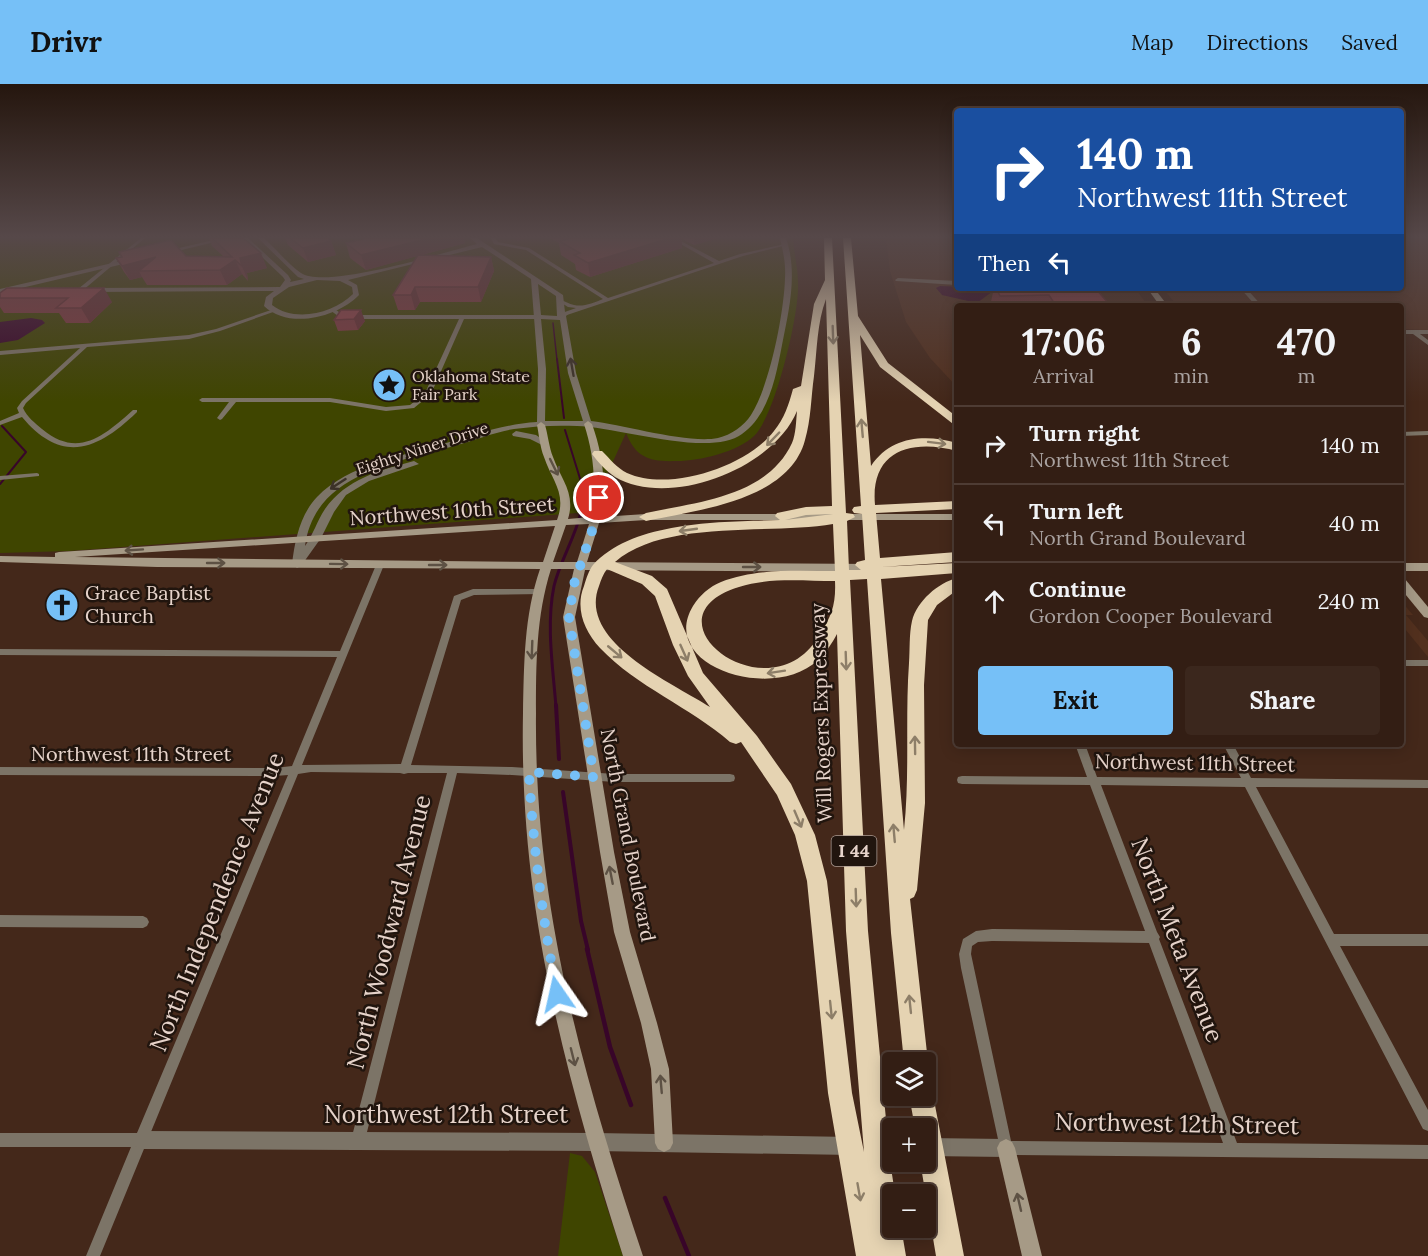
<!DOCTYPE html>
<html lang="en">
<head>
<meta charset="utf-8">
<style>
  :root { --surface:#331e14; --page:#3b271d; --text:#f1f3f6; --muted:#a9a2a0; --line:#4e3c34; --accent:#76c0f7 }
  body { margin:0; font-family:Lora,serif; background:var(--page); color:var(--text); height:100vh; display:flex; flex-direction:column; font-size:22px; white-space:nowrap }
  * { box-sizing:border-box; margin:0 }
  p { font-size:20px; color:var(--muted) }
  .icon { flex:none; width:33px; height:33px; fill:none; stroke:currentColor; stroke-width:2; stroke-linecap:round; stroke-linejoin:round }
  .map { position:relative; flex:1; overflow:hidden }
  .details { position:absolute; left:954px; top:219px; width:450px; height:444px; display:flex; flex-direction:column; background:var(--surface); border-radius:6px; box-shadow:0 3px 15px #0003,0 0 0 2px var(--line) }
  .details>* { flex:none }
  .top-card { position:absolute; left:954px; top:24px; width:450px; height:183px; border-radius:6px; box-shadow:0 3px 15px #0003,0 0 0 2px var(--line); background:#1a4fa0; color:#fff; overflow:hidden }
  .buttons { position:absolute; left:882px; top:968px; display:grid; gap:12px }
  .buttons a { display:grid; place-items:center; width:54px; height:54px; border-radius:6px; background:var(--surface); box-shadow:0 3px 15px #0003,0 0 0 2px var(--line); font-size:30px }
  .pin { position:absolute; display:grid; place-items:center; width:51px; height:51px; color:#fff; margin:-26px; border:3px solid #fff; border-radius:50%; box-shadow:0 2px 6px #0007 }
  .me { position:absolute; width:66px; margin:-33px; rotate:349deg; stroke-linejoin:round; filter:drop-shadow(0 0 4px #0008) }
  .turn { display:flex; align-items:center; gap:21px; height:126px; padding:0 24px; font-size:27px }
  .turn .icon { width:78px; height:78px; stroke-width:2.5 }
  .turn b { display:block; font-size:42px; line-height:51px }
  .then { display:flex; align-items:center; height:57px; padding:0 24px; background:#0003; gap:12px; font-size:22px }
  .eta { display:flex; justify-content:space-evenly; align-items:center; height:102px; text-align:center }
  .eta b { font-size:36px; font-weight:800; line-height:42px }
  .primary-button { display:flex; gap:12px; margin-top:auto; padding:12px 24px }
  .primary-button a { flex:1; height:69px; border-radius:6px; background:var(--accent); color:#111; font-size:24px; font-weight:800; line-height:69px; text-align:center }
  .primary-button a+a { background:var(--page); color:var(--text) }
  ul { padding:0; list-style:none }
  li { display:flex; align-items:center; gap:18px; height:78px; padding:0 24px; border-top:2px solid var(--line) }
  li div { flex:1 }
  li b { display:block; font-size:22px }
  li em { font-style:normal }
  header { display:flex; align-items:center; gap:36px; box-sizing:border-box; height:84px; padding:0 30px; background:var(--accent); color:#111 }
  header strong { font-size:28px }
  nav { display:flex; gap:33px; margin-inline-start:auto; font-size:21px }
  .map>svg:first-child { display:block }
  .built { fill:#52301e }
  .green { fill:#3f4500 }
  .water { fill:#380529 }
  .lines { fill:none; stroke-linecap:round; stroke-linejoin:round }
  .stream-far4 { stroke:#380529; stroke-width:1.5 }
  .stream-far3 { stroke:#380529; stroke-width:2 }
  .stream-far2 { stroke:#380529; stroke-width:3 }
  .stream-far1 { stroke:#380529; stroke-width:4 }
  .stream { stroke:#380529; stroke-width:4.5 }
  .minor { fill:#7c7467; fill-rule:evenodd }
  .tertiary { fill:#7c7467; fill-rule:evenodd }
  .secondary { fill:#a69a86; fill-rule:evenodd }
  .motorway { fill:#e5d3b2; fill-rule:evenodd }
  .wall { fill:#803940 }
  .shaded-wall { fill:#682e34 }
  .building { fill:#95424b; stroke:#682e34; stroke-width:1.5 }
  .oneway { stroke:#8d7e68 }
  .oneway2 { stroke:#3c3229 }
  .oneway3 { stroke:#5d5144 }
  .route { stroke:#76c0f7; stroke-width:10; stroke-dasharray:0 18 }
  .labels { text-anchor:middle; stroke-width:5; stroke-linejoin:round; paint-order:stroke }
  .far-poi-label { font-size:16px; fill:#e6d3ca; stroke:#21150e; text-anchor:start }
  .far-street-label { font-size:16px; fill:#e6d3ca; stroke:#21150e }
  .shield { fill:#21150e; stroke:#ab9a92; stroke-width:1.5 }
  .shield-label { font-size:18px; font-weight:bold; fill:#e6d3ca }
  .street-label { font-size:20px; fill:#e6d3ca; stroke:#21150e }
  .poi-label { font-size:20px; fill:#e6d3ca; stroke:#21150e; text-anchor:start }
  .near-street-label { font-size:24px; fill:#e6d3ca; stroke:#21150e }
</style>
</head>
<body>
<header>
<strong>Drivr</strong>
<nav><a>Map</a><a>Directions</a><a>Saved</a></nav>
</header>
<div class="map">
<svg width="1428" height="1172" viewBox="0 0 1428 1172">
  <rect width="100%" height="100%" fill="#44281a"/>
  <g class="built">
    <path d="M886 154H957V204H1135L1148 222H957V303L930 274 906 238 890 187Z"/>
    <path d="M1401 154H1428V246L1401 245V222H1178L1162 204H1401Z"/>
    <path d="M1401 517 1413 531H1406L1428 557V573L1401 540Z"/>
  </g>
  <g class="green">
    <path d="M0 154H793C794 169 798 184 798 199 800 228 775 333 754 352 737 368 700 377 677 377 650 378 636 374 626 349L605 395 604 427 69 467 0 469Z"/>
    <path d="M570 1069 582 1072 595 1088 623 1172H558Z"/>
  </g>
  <g class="water">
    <path d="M940 202 986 204 993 207 977 219 942 211 936 204Z"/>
    <path d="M31 234 42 236 45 239 18 256 0 259V238Z"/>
  </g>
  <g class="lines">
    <path class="stream-far4" d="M553 239 557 276"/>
    <g class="stream-far3">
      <path d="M557 275 564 334"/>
      <path d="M565 346 582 401 581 430"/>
      <path d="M0 400 26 368 2 342"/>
    </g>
    <path class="stream-far2" d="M556 623C553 584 546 541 554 502 560 477 575 454 581 428"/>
    <g class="stream-far1">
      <path d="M556 621 559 675"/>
      <path d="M563 708 581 837 588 866"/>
    </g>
    <g class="stream">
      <path d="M587 865 610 963 631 1021"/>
      <path d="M665 1114 689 1172"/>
    </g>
    <g class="minor">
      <path d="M141 154H145L82 207H78V205Z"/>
      <path d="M491 154H495L498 158 529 164 608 214 714 179 670 154H675L719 177 740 170 785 160 787 161 743 172 564 232 562 231V229L576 224 568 223 560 218V216C565 217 569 220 574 221 584 223 593 219 603 215L526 166 494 160Z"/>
      <path d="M898 194 957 197V201L896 197 895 196Z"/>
      <path d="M1030 204H1151L1154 206 1151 208 1033 206Z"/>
      <path d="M1240 204H1246L1262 222H1256Z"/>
      <path d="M333 224 342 230 353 231H536L539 233 536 235H464L431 310 414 324 386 327 330 318H236L222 335 220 336 217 334 229 318H202L199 316 202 314H330L386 323 410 321 425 309 459 235H353L338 232 330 226Z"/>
      <path d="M271 226 276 227 220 247 189 255 87 263 26 319 23 324C27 333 35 339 42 345 78 375 104 352 133 326H137V328C98 366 62 381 22 333L0 341V337L19 329 17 324 22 317 80 264 0 271V267L189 251 216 245Z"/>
      <path d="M1401 246H1428V250H1420L1428 256V261L1413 250H1401Z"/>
      <path d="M1428 347V351L1401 352V348Z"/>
      <path d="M37 389 39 390V392L0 396V392Z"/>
      <path d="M380 478 384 481 302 681 401 680 454 512 473 505H538L541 506 542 508 541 510 474 511 461 516 411 681 512 683 615 690H730L734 691 735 694 734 697 730 698H615L512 691 457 689 365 1056 363 1061 358 1063 353 1061 351 1056 447 689H408L404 690 400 689 311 688 298 690 100 1172H86L131 1063H0V1049H137L288 691 275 692 0 691V683L275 684 292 682 337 573 0 571V565L340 567 376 481Z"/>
      <rect x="1401" y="576" width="27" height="6"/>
      <path d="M1075 660H1085L1097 693 1241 694 1223 660H1233L1251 694 1428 696V704L1256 703 1334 850H1428V862H1340L1428 1026V1047L1423 1045 1245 703 1101 701 1157 848 1160 853 1159 855 1237 1059 1428 1061V1075L1006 1071 1001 1069 961 884 959 870 963 855 976 847 992 845 1145 847 1090 701 962 700 958 699 957 696 958 693 962 692 1087 693ZM992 857 1149 859 1223 1059 1011 1057 971 870 972 862 978 858Z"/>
      <path d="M0 831 143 832 147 834 149 838 147 842 143 844 0 843Z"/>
    </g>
    <g class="tertiary">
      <path d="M222 154H231L165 170 162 168Z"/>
      <path d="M242 154H248L288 191 291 196 290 198 304 195 298 193 258 154H264C276 165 288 180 301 189 326 206 445 168 477 160L470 154H477L563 211 565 228 568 230 566 232 576 289 591 337C625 341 688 360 718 354 731 351 744 342 751 331 770 301 784 229 785 194 786 180 783 167 780 154H786C798 189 789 226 782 261 776 292 769 331 742 350 710 374 618 343 577 342 556 341 535 342 514 345 495 348 476 356 457 361 418 373 371 380 338 405 319 419 308 439 305 462 313 451 317 437 325 425 346 395 380 386 414 377L419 380 369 397 346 411 334 428 321 454 301 482 297 484 292 480C295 456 300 431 317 413 349 380 402 372 443 360 474 351 504 340 537 338L538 285 531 195 482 163 348 196 357 201 359 211C338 233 289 246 264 222L266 213 274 207 89 208 86 206 89 204 280 203 285 196 283 193ZM317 196 340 197 352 203 353 210C334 229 295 239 272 221L273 214 289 203ZM538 200 556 212 557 232 541 231ZM541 235 560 236 568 289 583 337H545L546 285Z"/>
      <path d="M134 174 137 176 136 177 0 209V205Z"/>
      <path d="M516 347 536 351 548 359 544 362 530 355 513 352 512 350Z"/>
      <path d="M141 1047 595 1049 852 1053 858 1056 861 1062 858 1068 852 1071 595 1067 141 1065 135 1062 132 1056 135 1050Z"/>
      <path d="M926 1054 1006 1055 1012 1058 1015 1064 1012 1070 1006 1073 926 1072Z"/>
    </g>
    <g class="secondary">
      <path d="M1147 204H1154L1168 222H1160Z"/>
      <path d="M588 337 592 340C603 371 607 401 600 433L646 430H957V436H646L599 439 587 478 875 480 880 484 875 488 585 486 575 533 614 768 630 848 657 939 669 985 673 1059 670 1065 664 1068 658 1065 655 1059 651 985 641 939 614 848 600 768 563 533 574 485H551C536 532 536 581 536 629 534 822 583 992 643 1172H623C565 990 519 822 523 629 524 580 524 531 540 485L157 483 0 478V472L55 473V469L59 468 557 436C567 409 552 397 544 373 540 363 539 351 537 341L541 338 545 341C548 351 549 363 553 373 561 396 576 409 568 435L590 433C597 401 594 371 584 340ZM589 440 577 478H553L566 441ZM555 442 543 478 75 473Z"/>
      <rect x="1401" y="479" width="27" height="8"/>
      <path d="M1401 494 1405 495 1428 523V534L1424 533 1401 505Z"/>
      <path d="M1006 1055 1012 1058 1015 1064 1042 1172H1022L997 1064 1000 1058Z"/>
    </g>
    <g class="motorway">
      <path d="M824 154H832L846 429 853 430 855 433 847 437 849 486H861L855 481 857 478 865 476 862 430 854 429 852 426 854 423 861 422 843 154H851L858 232 888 279 957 333V343L880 283 860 251 871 382C891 352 925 350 957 359V367C912 355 870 366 875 421L957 417V425L876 429 880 474 957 468V478L880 483 957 479V489L881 495 904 746C910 690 905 634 909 579 910 566 909 550 912 537 917 517 938 499 957 494V506L937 521 928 536 924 601 925 719 917 806 914 813 910 815 928 978 926 984V978H904L891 849 867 495 850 496 868 847 890 1077 895 1110H892V1143H901L906 1172H856L828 1009 807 797 795 751 777 711 741 658 736 660 730 658C690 623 637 603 600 564 584 547 575 524 584 502 586 495 589 486 593 481 634 436 724 438 780 436L775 432 777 429 806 423 832 422 826 215C817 238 817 267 814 292 811 313 811 336 805 356 789 417 697 426 646 437L639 433 646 429C697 418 767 413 792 359 796 350 796 337 797 327 774 384 670 425 615 393 606 387 598 378 592 370L594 367H602C610 375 617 384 627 389 669 408 746 383 774 347 784 335 789 320 793 305L801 302 814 220 825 196ZM833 430 785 436 806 431ZM833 440 835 487C797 487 756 484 721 498 709 503 700 511 693 522 657 582 773 619 818 576 826 569 832 559 837 550L846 847 864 1068 852 1009 827 797 815 751 791 700 776 679 757 652 703 589 667 505 652 492 615 478C664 435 771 451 833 440ZM607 485 642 500 655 512 673 561 688 592 710 623C673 599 577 558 599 502 601 496 603 490 607 485ZM835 497C836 520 832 532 819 552 769 635 638 534 739 503 769 493 804 497 835 497Z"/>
      <path d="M926 1001 930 1002 933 1011 964 1172H936L920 1077H926V1044H915L909 1011H926Z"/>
    </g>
  </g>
  <g class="wall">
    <path d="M209 154H243L267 184 247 189 248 197 242 190 227 201H147L142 193 130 196 124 188 116 174 121 173 119 168 186 172H223L212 162Z"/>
    <path d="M285 154H327L331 157 336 171 308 178 288 161Z"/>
    <path d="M550 154H718L694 161 682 155V164L590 193 576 186 575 180 561 171 559 159Z"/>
    <path d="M346 159H465L422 171 491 173 494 187 481 218H420L415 226H398L393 211 417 172 366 186 350 174Z"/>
    <path d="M7 204 112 218 90 239H66L59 229H4L0 223V209Z"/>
    <path d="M994 204H1065L1066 206 1108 219 1107 222H990Z"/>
    <path d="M341 226 365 237 358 246 338 247 334 236Z"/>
  </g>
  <g class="shaded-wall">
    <path d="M430 154H464L465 159 366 186 361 171Z"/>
    <path d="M516 154H527L517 157Z"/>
    <path d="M669 154H682V164L590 193 588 179Z"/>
    <path d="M694 154H718L694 161Z"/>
    <path d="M331 157 336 171 308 178 303 164Z"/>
    <path d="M261 169 267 184 247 189 248 197 242 182 240 174Z"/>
    <path d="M156 173 139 187 142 193 130 196 122 182Z"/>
    <path d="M491 173 494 187 481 218 478 203Z"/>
    <path d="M235 176 242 190 227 201 220 186Z"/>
    <path d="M415 203 420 218 415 226 411 211Z"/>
    <path d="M104 204 112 218 90 239 81 224Z"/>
    <path d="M361 226 365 237 358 246 354 235Z"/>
  </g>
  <g class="building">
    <path d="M212 154H243L261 169 240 174 242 182 235 176 220 186 139 187 156 173 122 182 116 174 122 173 119 168 171 156 186 172 232 173Z"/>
    <path d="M290 154H327L331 157 303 164Z"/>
    <path d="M368 154H430L361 171 346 159Z"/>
    <path d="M572 154H670L588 179 574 171 580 169 559 157Z"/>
    <path d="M418 171 491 173 478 203H415L411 211H393Z"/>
    <path d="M7 204H104L81 224H56L68 214H0V209Z"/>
    <path d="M996 204H1065L1066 206 1096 205 1108 219H1087L1083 222H1056L1049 211 1000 212Z"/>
    <path d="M341 226H361L354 235 334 236Z"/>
  </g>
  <defs><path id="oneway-shaft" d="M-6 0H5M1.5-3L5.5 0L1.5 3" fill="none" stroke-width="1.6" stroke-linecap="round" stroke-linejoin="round" transform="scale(1.5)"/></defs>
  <g class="oneway">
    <use href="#oneway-shaft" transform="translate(833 251) rotate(88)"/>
    <use href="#oneway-shaft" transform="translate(862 344) rotate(-95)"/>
    <use href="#oneway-shaft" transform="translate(773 355) rotate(134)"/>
    <use href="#oneway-shaft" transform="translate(937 359) rotate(7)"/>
    <use href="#oneway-shaft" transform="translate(688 446) rotate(172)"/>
    <use href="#oneway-shaft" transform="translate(615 568) rotate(40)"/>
    <use href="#oneway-shaft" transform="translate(684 569) rotate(66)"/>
    <use href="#oneway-shaft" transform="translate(846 577) rotate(88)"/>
    <use href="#oneway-shaft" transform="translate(776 588) rotate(171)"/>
    <use href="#oneway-shaft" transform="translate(915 661) rotate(-91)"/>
    <use href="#oneway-shaft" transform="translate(798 735) rotate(67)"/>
    <use href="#oneway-shaft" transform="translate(894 749) rotate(-95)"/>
    <use href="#oneway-shaft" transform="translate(856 814) rotate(88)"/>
    <use href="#oneway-shaft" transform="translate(910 920) rotate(-96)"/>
    <use href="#oneway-shaft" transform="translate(831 926) rotate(84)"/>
    <use href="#oneway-shaft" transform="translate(859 1108) rotate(80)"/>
  </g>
  <g class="oneway2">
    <use href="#oneway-shaft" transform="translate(572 283) rotate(-100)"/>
    <use href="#oneway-shaft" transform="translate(338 400) rotate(147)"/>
  </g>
  <g class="oneway3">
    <use href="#oneway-shaft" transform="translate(554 383) rotate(64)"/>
    <use href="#oneway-shaft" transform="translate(134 466) rotate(176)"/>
    <use href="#oneway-shaft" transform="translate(216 479)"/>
    <use href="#oneway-shaft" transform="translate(339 480) rotate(1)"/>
    <use href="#oneway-shaft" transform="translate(438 481)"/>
    <use href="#oneway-shaft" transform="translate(752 483)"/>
    <use href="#oneway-shaft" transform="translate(532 566) rotate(92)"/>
    <use href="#oneway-shaft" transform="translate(611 791) rotate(-101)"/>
    <use href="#oneway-shaft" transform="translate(573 973) rotate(76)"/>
    <use href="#oneway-shaft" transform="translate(661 1000) rotate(-95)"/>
    <use href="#oneway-shaft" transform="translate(1019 1118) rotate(-103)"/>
  </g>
  <linearGradient id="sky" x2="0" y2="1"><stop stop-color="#25160e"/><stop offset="0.48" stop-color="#564849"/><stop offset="1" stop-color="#564849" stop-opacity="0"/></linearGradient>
  <rect width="1428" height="318" fill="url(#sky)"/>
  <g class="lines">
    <path class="route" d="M557 910C543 836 533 763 529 688L594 693 569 533 574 500 595 438 599 414"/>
  </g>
  <defs>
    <g id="sight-disc" transform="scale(1.725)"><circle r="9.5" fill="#76c0f7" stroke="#21150e"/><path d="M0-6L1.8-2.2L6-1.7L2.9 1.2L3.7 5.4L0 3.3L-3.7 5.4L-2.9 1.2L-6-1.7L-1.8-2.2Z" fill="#111"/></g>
    <g id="church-disc" transform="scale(1.725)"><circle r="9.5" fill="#76c0f7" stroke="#21150e"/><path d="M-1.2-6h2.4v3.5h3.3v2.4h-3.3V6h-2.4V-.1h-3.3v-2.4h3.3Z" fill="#111"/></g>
  </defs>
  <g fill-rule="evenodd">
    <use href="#sight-disc" x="389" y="301"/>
    <use href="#church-disc" x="62" y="521"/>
  </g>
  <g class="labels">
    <g class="far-poi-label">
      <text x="412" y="298">Oklahoma State<tspan x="412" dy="18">Fair Park</tspan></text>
    </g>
    <g class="far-street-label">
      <text transform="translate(422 364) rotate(-18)" y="6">Eighty Niner Drive</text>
    </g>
    <rect class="shield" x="831.5" y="752" width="45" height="30" rx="4.5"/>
    <g class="shield-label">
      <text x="854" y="773">I 44</text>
    </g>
    <g class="street-label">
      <text transform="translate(452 427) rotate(-4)" y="7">Northwest 10th Street</text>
      <text transform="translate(821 629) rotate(-92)" y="7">Will Rogers Expressway</text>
      <text x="131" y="677">Northwest 11th Street</text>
      <text transform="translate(1195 679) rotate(1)" y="7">Northwest 11th Street</text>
      <text transform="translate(628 751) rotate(79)" y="7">North Grand Boulevard</text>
    </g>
    <g class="poi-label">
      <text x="85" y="516">Grace Baptist<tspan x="85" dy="23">Church</tspan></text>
    </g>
    <g class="near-street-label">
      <text transform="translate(217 818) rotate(-68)" y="8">North Independence Avenue</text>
      <text transform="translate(389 848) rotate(-76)" y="8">North Woodward Avenue</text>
      <text transform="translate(1177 856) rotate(69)" y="8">North Meta Avenue</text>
      <text x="446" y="1039">Northwest 12th Street</text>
      <text transform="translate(1177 1040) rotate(1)" y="8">Northwest 12th Street</text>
    </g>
  </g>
</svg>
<div class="buttons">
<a><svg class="icon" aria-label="layers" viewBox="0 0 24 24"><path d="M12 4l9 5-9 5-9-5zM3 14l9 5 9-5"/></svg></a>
<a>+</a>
<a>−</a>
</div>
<div class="pin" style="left:599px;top:414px;background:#d93025"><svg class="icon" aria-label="arrive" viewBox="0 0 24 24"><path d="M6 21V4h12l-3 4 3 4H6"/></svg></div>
<svg class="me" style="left:557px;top:910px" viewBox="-20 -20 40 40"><path d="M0-17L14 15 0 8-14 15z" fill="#76c0f7" stroke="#fff" stroke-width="4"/></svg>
<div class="top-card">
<div class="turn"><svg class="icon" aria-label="right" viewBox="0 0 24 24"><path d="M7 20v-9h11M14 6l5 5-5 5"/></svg><div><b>140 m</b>Northwest 11th Street</div></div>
<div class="then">Then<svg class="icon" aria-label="left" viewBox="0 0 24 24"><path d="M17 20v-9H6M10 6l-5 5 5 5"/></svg></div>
</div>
<section class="details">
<div class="eta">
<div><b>17:06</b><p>Arrival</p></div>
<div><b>6</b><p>min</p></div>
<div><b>470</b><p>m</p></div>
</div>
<ul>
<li><svg class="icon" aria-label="right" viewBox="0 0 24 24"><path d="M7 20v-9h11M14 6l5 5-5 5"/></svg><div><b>Turn right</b><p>Northwest 11th Street</p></div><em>140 m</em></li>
<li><svg class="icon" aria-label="left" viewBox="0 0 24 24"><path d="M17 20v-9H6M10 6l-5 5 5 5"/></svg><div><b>Turn left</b><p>North Grand Boulevard</p></div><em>40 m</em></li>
<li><svg class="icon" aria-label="ahead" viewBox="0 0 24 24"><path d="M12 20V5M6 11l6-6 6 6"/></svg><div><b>Continue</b><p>Gordon Cooper Boulevard</p></div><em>240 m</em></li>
</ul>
<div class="primary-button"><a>Exit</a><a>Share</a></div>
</section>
</div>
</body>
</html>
